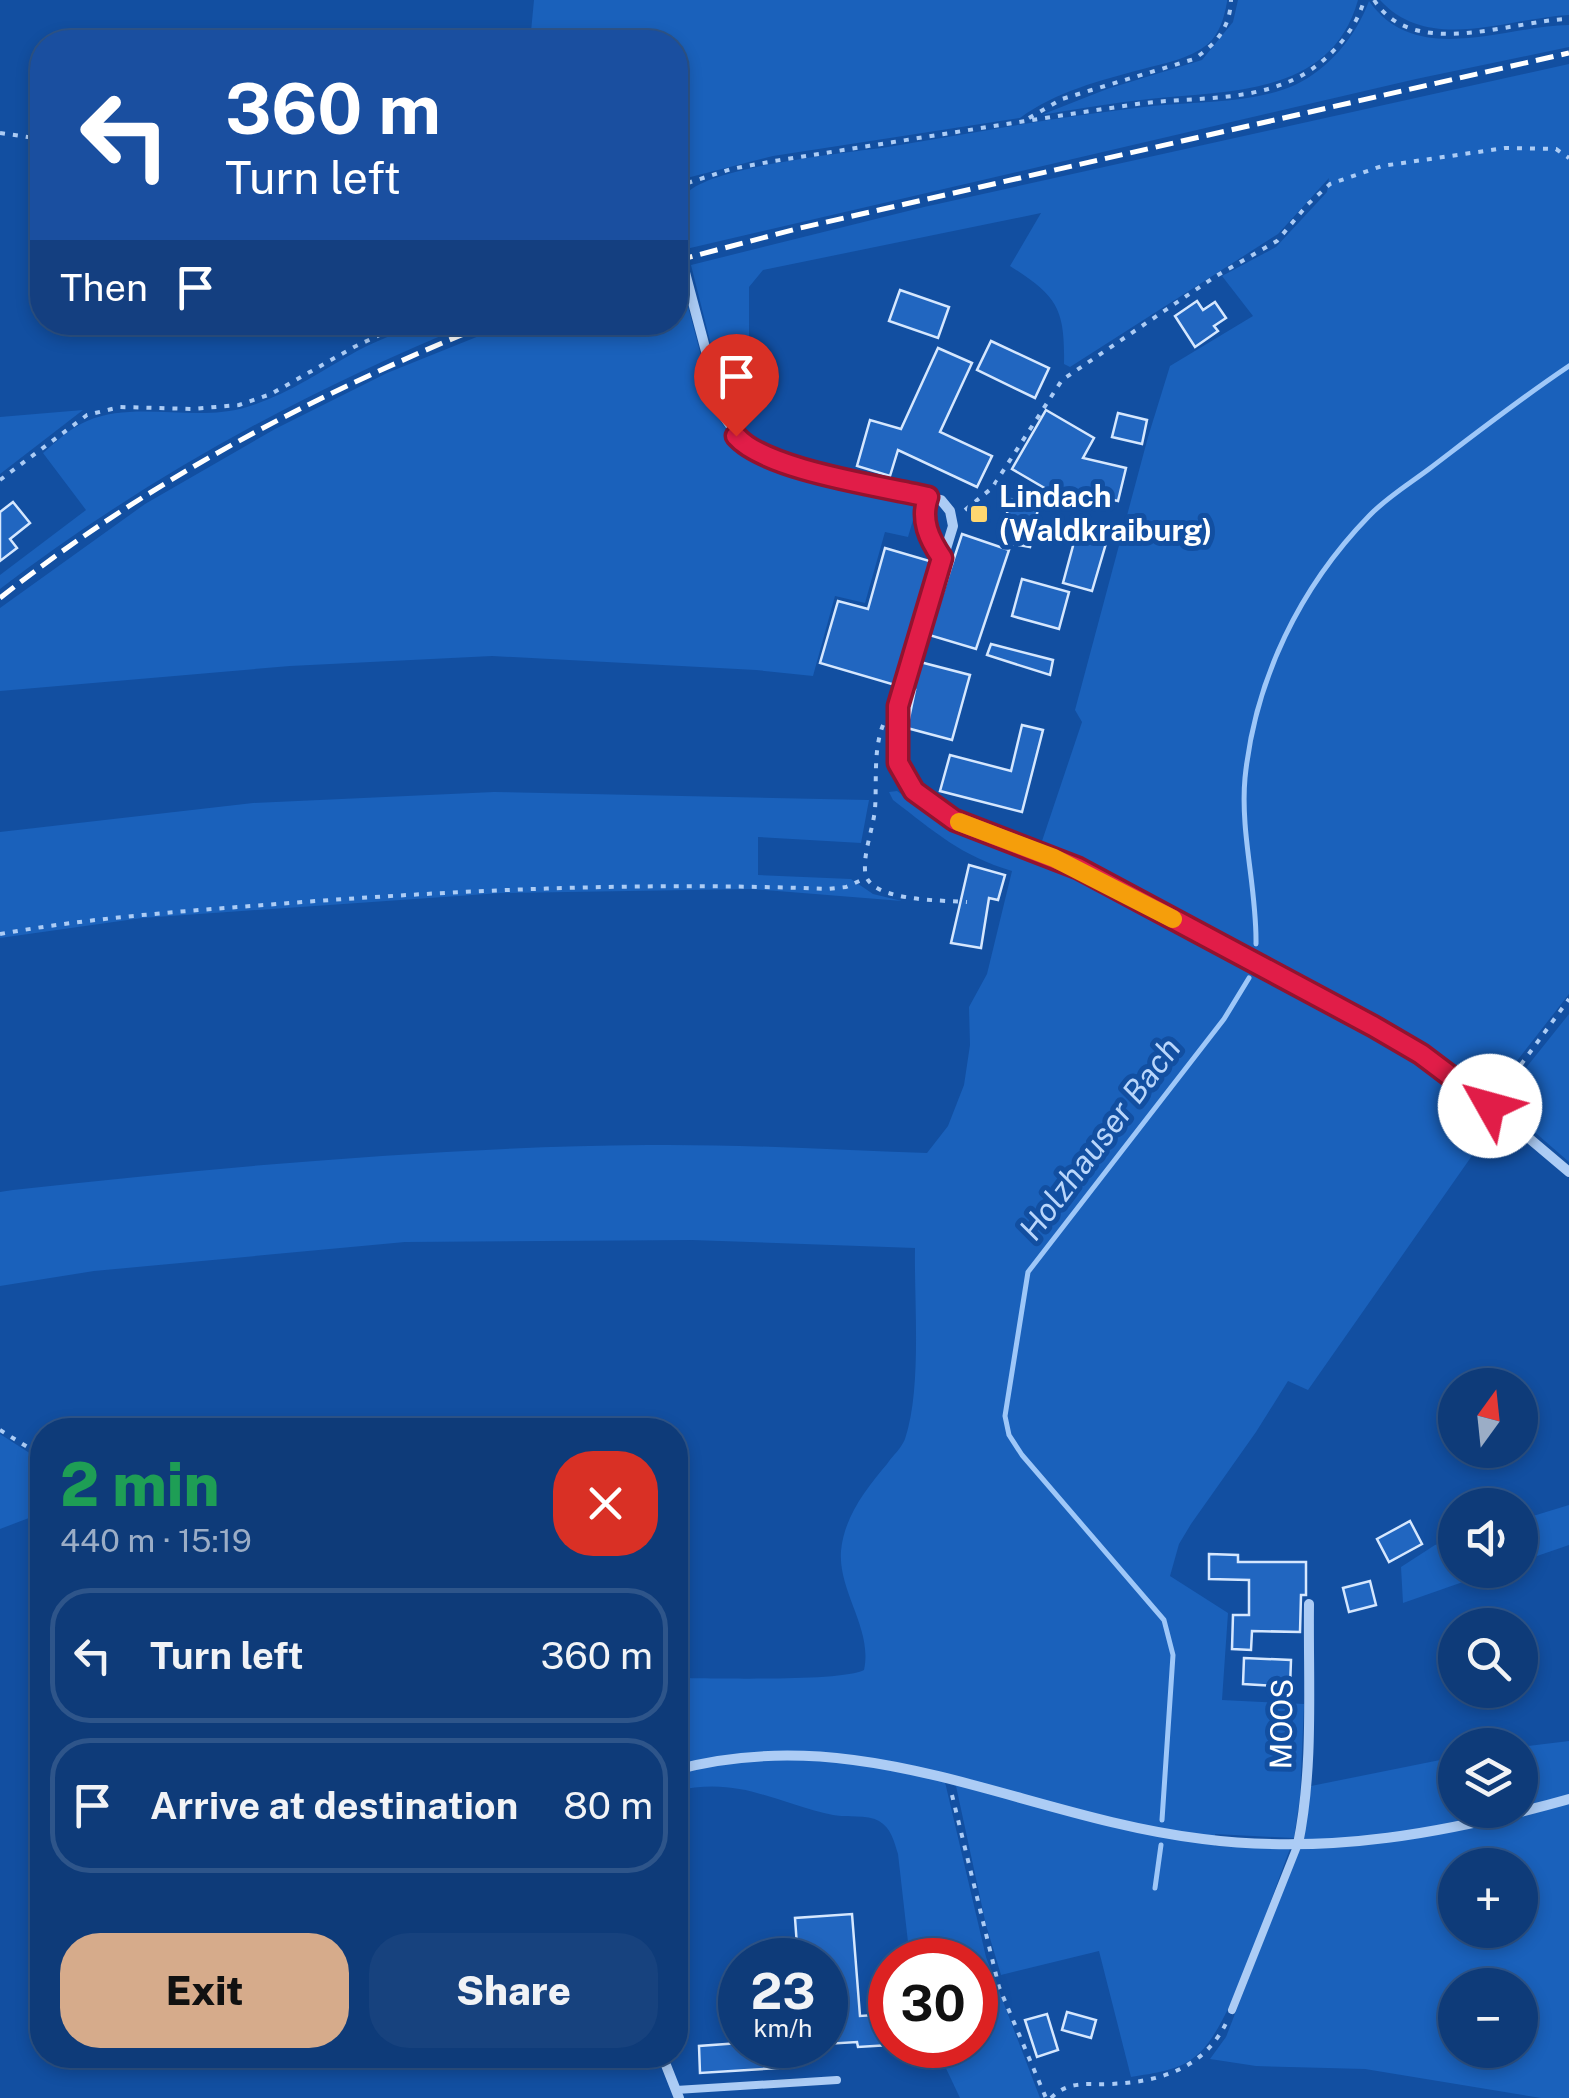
<!DOCTYPE html>
<html lang="en">
<head>
<meta charset="utf-8">
<style>
  :root { --surface:#0e3b79; --page:#17427e; --text:#f1f3f6; --muted:#9badc6; --line:#2e558a; --accent:#d6ab8b }
  body { margin:0; font-family:"Public Sans",sans-serif; background:var(--page); color:var(--text); height:100vh; display:flex; flex-direction:column; font-size:38px; white-space:nowrap }
  * { box-sizing:border-box; margin:0 }
  p { font-size:32px; color:var(--muted) }
  .icon { flex:none; width:55px; height:55px; fill:none; stroke:currentColor; stroke-width:2; stroke-linecap:round; stroke-linejoin:round }
  .map { position:relative; flex:1; overflow:hidden }
  .details { position:absolute; left:30px; top:1418px; width:658px; height:650px; display:flex; flex-direction:column; background:var(--surface); border-radius:40px; box-shadow:0 5px 15px #0003,0 0 0 2px var(--line) }
  .details>* { flex:none }
  .guide { position:absolute; left:30px; top:30px; width:658px; height:305px; border-radius:40px; box-shadow:0 5px 15px #0003,0 0 0 2px var(--line); background:#1a4fa0; color:#fff; overflow:hidden }
  .needle { width:65px; rotate:15deg }
  .buttons { position:absolute; left:1438px; top:1368px; display:grid; gap:20px }
  .buttons a { display:grid; place-items:center; width:100px; height:100px; border-radius:50%; background:var(--surface); box-shadow:0 5px 15px #0003,0 0 0 2px var(--line); font-size:50px }
  .speed { position:absolute; left:718px; top:1938px; display:flex; gap:20px; font-size:50px; font-weight:700; text-align:center }
  .speed>* { display:grid; place-content:center; width:130px; height:130px; border-radius:50%; background:var(--surface); box-shadow:0 5px 15px #0003,0 0 0 2px var(--line); line-height:1 }
  .speed small { font-size:25px; font-weight:400 }
  .speed .limit { border:15px solid #d22; background:#fff; color:#111 }
  .pin { position:absolute; display:grid; place-items:center; width:85px; height:85px; color:#fff; margin:-102px -42px; border-radius:50% 50% 50% 0; rotate:-45deg; box-shadow:0 0 10px #0007 }
  .pin .icon { rotate:45deg }
  .me { position:absolute; width:110px; margin:-55px; rotate:308deg; stroke-linejoin:round; filter:drop-shadow(0 0 8px #0008) }
  .turn { display:flex; align-items:center; gap:35px; height:210px; padding:0 30px; font-size:45px }
  .turn .icon { width:130px; height:130px; stroke-width:2.5 }
  .turn b { display:block; font-size:70px; line-height:85px }
  .then { display:flex; align-items:center; height:95px; padding:0 30px; background:#0003; gap:20px; font-size:38px }
  .round { display:grid; place-items:center; flex:none; width:105px; height:105px; border-radius:40px; background:var(--page) }
  .summary { display:flex; align-items:center; justify-content:space-between; height:170px; padding:0 30px }
  h1 { font-size:60px; font-weight:800; line-height:75px; color:#1e9e55 }
  .button { display:flex; gap:20px; margin-top:auto; padding:20px 30px }
  .button a { flex:1; height:115px; border-radius:40px; background:var(--accent); color:#111; font-size:40px; font-weight:800; line-height:115px; text-align:center }
  .button a+a { background:var(--page); color:var(--text) }
  ul { padding:0; list-style:none }
  li { display:flex; align-items:center; gap:30px; height:135px; margin:0 20px 15px; padding:0 10px; border:5px solid var(--line); border-radius:40px }
  li div { flex:1 }
  li b { display:block; font-size:38px }
  li em { font-style:normal }
  .map>svg:first-child { display:block }
  .green { fill:#1a61bb; fill-rule:evenodd }
  .lines { fill:none; stroke-linecap:round; stroke-linejoin:round }
  .stream { stroke:#9ec7f8; stroke-width:5 }
  .building { fill:#2166c0; stroke:#d5e7fe; stroke-width:2.5 }
  .path { stroke:#acccf5; stroke-width:4; stroke-dasharray:5 8; stroke-linecap:butt }
  .lane { stroke:#acccf5; stroke-width:8 }
  .street { stroke:#acccf5; stroke-width:10 }
  .rail { stroke:#fff; stroke-width:5; stroke-dasharray:18 8; stroke-linecap:butt }
  .route-casing { stroke:#92132f; stroke-width:25 }
  .route { stroke:#e11d48; stroke-width:18 }
  .slow { stroke:#f59e0b; stroke-width:18 }
  .poi-dot { fill:#ffd770; stroke:#124fa1; stroke-width:4 }
  .labels { text-anchor:middle; stroke-width:10; stroke-linejoin:round; paint-order:stroke }
  .poi-label { font-size:30px; font-weight:bold; fill:#fff; stroke:#124fa1; text-anchor:start }
  .street-label { font-size:30px; fill:#fff; stroke:#124fa1 }
  .water-label { font-size:32px; font-style:italic; fill:#b9d6fb; stroke:#124fa1 }
</style>
</head>
<body>
<div class="map">
<svg width="1569" height="2098" viewBox="0 0 1569 2098">
  <rect width="100%" height="100%" fill="#124fa1"/>
  <g class="green">
    <path d="M534 0H1227V2C1224 18 1220 33 1208 44 1189 59 1165 63 1143 69 1101 80 1055 92 1020 118L773 156 675 181V42H530Z"/>
    <path d="M1238 0H1358C1331 97 1227 90 1149 99 1113 103 1077 109 1041 115L1107 89 1202 60 1233 22Z"/>
    <path d="M1380 0H1569V15C1507 18 1429 54 1380 0Z"/>
    <path d="M1369 1C1416 68 1504 26 1569 25V47L1416 79 686 249C680 230 672 208 688 192 715 166 846 153 888 147 976 132 1064 116 1152 106 1199 101 1251 104 1295 85 1329 69 1356 36 1369 1Z"/>
    <path d="M1569 64V994L1492 1093 1478 1087 1422 1049 1319 990 1068 857 1040 847 1082 722 1075 710 1148 437 1170 366 1253 316 1222 276 1276 247 1327 192 1329 178 1278 234 1070 367 1064 364C1065 308 1057 296 1010 266L1041 213 763 270 749 287V397L740 409 728 413 691 265 924 207Z"/>
    <path d="M678 269 717 416 737 445 770 465 919 500 908 537 885 532 865 603 835 596 813 676 756 670 492 656 290 666 0 691V608L145 504 275 429 387 373 511 323 675 322V270Z"/>
    <path d="M421 323H472C303 392 145 478 0 589V575L86 510 43 453C56 442 70 428 87 421 137 400 195 423 247 407 287 395 321 371 357 351 378 340 400 332 421 323Z"/>
    <path d="M83 410 0 474V417Z"/>
    <path d="M897 791 938 820 1109 890 1384 1040 1427 1067 1497 1120 1308 1390 1288 1381 1256 1432 1191 1524 1179 1544 1170 1576 1228 1613 1222 1700 1304 1704 1300 1797 1294 1838 1215 1834V1846L1290 1849C1271 1896 1232 2027 1197 2055 1179 2071 1154 2073 1131 2077L1099 1951 1001 1975 986 1925 956 1786 945 1782 986 1957 1040 2098H960L935 2045H975V1960H910L898 1854C894 1841 891 1828 879 1821 866 1814 848 1818 833 1815 774 1803 741 1776 675 1791V1678C709 1678 842 1682 864 1670 873 1629 838 1592 841 1551 844 1517 866 1489 887 1464 893 1455 901 1449 905 1439 922 1388 914 1304 915 1248L692 1240 405 1242 94 1271 0 1286V1192L13 1190C224 1167 435 1147 647 1145 740 1144 834 1150 927 1153L948 1126 964 1085 970 1045 969 1007 987 974 1012 871C961 856 935 832 893 800L889 792Z"/>
    <path d="M494 792 869 800 861 843 758 837V875L851 879 873 894 902 901 751 889 501 893 142 918 0 938V832L253 803Z"/>
    <path d="M1569 1014V1162L1506 1107 1521 1074Z"/>
    <path d="M0 1434 42 1461V1513L0 1529Z"/>
    <path d="M1569 1505V1545L1520 1562V1520Z"/>
    <path d="M1455 1539V1570H1497L1403 1603 1401 1567 1435 1545Z"/>
    <path d="M1569 1741V2098H1541L1365 2069 1256 2066 1210 2059 1226 2037 1304 1836 1311 1786 1455 1757V1810H1520V1747ZM1455 1865H1520V1930H1455ZM1455 1985H1520V2050H1455Z"/>
  </g>
  <g class="lines">
    <g class="stream">
      <path d="M1256 944C1257 889 1240 833 1245 778 1255 679 1300 587 1369 516 1386 498 1409 484 1429 469 1475 434 1521 398 1569 366"/>
      <path d="M1162 1820 1173 1655 1164 1620 1022 1455 1009 1435 1005 1416 1028 1272 1224 1019 1249 978"/>
      <path d="M1155 1888 1161 1845"/>
    </g>
  </g>
  <g class="building">
    <path d="M900 290 949 307 938 338 889 321Z"/>
    <path d="M1197 301 1203 310 1215 302 1226 318 1214 326 1218 331 1195 347 1175 316Z"/>
    <path d="M991 341 1049 368 1035 398 977 370Z"/>
    <path d="M938 348 972 363 940 432 992 456 977 487 898 450 890 476 857 466 870 420 901 429Z"/>
    <path d="M1046 410 1094 438 1083 458 1126 468 1118 501 1065 489 1060 497 1012 469Z"/>
    <path d="M1118 413 1147 420 1142 444 1112 437Z"/>
    <path d="M1010 499 1039 504 1030 547 1001 542Z"/>
    <path d="M13 502 30 523 10 539 17 548 0 561V512Z"/>
    <path d="M1077 531 1107 540 1092 591 1063 583Z"/>
    <path d="M962 534 1009 550 976 649 929 635Z"/>
    <path d="M885 548 933 562 912 629H910L895 685 820 663 838 601 868 609Z"/>
    <path d="M1022 579 1069 592 1059 629 1012 616Z"/>
    <path d="M991 644 1053 660 1050 675 987 655Z"/>
    <path d="M920 662 970 675 952 740 907 728 915 690H912Z"/>
    <path d="M1022 725 1043 730 1022 812 940 791 950 755 1011 771Z"/>
    <path d="M969 865 1005 875 998 900 989 898 981 948 951 943Z"/>
    <path d="M1410 1521 1422 1544 1389 1562 1377 1539Z"/>
    <path d="M1209 1554 1238 1555V1562H1306V1595H1301L1300 1632 1252 1631 1251 1650 1232 1649 1233 1615H1249V1580L1209 1579Z"/>
    <path d="M1370 1581 1376 1605 1349 1612 1343 1588Z"/>
    <path d="M1244 1658 1291 1660 1290 1687 1243 1684Z"/>
    <path d="M852 1914 860 2016 890 2014V2045L858 2047 857 2042 825 2044V1960H798L795 1918Z"/>
    <path d="M1067 2012 1096 2020 1091 2038 1062 2030Z"/>
    <path d="M1047 2014 1058 2050 1037 2057 1025 2020Z"/>
    <path d="M740 2043 777 2045 778 2068 700 2073 699 2046Z"/>
  </g>
  <g class="lines">
    <g class="path">
      <path d="M1374 0C1414 62 1512 20 1569 19"/>
      <path d="M1029 118 1062 99 1194 59C1216 44 1230 28 1231 0"/>
      <path d="M0 133 42 139"/>
      <path d="M675 187 731 169 774 161C895 142 1016 122 1137 104 1187 97 1241 102 1288 82 1321 69 1355 35 1364 0"/>
      <path d="M0 480 87 415 120 407 192 409 239 405 271 394 354 347 407 322"/>
      <path d="M965 510 992 488 1062 380 1216 276 1277 241 1308 204 1330 184 1382 166 1505 148 1556 149 1569 158"/>
      <path d="M883 725C873 751 877 781 875 809 873 829 864 850 865 870 865 902 942 900 967 902"/>
      <path d="M0 934C100 916 201 910 303 902 478 889 652 882 828 889L846 887 866 878"/>
      <path d="M1498 1096 1569 999"/>
      <path d="M0 1430 42 1456"/>
      <path d="M952 1795 999 1987 1046 2098"/>
      <path d="M1051 2098C1069 2080 1087 2085 1110 2084 1161 2082 1206 2068 1228 2019"/>
    </g>
    <g class="lane">
      <path d="M928 497C920 520 929 539 943 557"/>
      <path d="M1232 2010 1298 1844"/>
      <path d="M676 2090 837 2080"/>
    </g>
    <g class="street">
      <path d="M675 235 723 415 741 441 760 455 785 464 941 500 950 511 953 526 898 706V763L915 791 955 819 1078 868 1421 1054 1473 1091 1569 1172"/>
      <path d="M675 1770C865 1719 1022 1817 1203 1839 1329 1855 1448 1833 1569 1799"/>
      <path d="M1298 1844C1314 1766 1308 1683 1309 1604"/>
      <path d="M662 2055 679 2098"/>
    </g>
    <g class="rail">
      <path d="M675 261 800 228 1569 53"/>
      <path d="M0 598C149 480 317 393 493 322"/>
    </g>
  </g>
  <g class="lines">
    <g class="route-casing">
      <path id="route" d="M736 436C765 470 881 486 928 497 920 520 929 539 942 558L898 706V763L914 791 954 820 1078 868 1373 1026 1421 1054 1490 1106"/>
    </g>
    <use href="#route" class="route"/>
    <path class="slow" d="M959 822 1054 858 1173 919"/>
  </g>
  <rect class="poi-dot" x="969" y="504" width="20" height="20" rx="5"/>
  <g class="labels">
    <g class="poi-label">
      <text x="999" y="507">Lindach<tspan x="999" dy="34">(Waldkraiburg)</tspan></text>
    </g>
    <g class="street-label">
      <text transform="translate(1282 1724) rotate(-89)" y="10">MOOS</text>
    </g>
    <g class="water-label">
      <text transform="translate(1100 1139) rotate(-53)" y="11">Holzhauser Bach</text>
    </g>
  </g>
</svg>
<div class="buttons">
<a><svg class="needle" viewBox="-14 -14 28 28"><path d="M0-13l5 13h-10z" fill="#e53935"/><path d="M0 13l5-13h-10z" fill="#9badc6"/></svg></a>
<a><svg class="icon" aria-label="sound" viewBox="0 0 24 24"><path d="M4 9h4l5-4v14l-5-4H4zM17 9q2 3 0 6"/></svg></a>
<a><svg class="icon" aria-label="search" viewBox="0 0 24 24"><circle cx="10" cy="10" r="6"/><path d="M15 15l6 6"/></svg></a>
<a><svg class="icon" aria-label="layers" viewBox="0 0 24 24"><path d="M12 4l9 5-9 5-9-5zM3 14l9 5 9-5"/></svg></a>
<a>+</a>
<a>−</a>
</div>
<div class="speed"><div>23<small>km/h</small></div><div class="limit">30</div></div>
<div class="pin" style="left:736px;top:436px;background:#d93025"><svg class="icon" aria-label="arrive" viewBox="0 0 24 24"><path d="M6 21V4h12l-3 4 3 4H6"/></svg></div>
<svg class="me" style="left:1490px;top:1106px" viewBox="-20 -20 40 40"><circle r="19" fill="#fff"/><path d="M0-13L10 11 0 6-10 11z" fill="#e11d48"/></svg>
<div class="guide">
<div class="turn"><svg class="icon" aria-label="left" viewBox="0 0 24 24"><path d="M17 20v-9H6M10 6l-5 5 5 5"/></svg><div><b>360 m</b>Turn left</div></div>
<div class="then">Then<svg class="icon" aria-label="arrive" viewBox="0 0 24 24"><path d="M6 21V4h12l-3 4 3 4H6"/></svg></div>
</div>
<section class="details">
<div class="summary"><div><h1>2 min</h1><p>440 m · 15:19</p></div><a class="round" style="background:#d93025;color:#fff"><svg class="icon" aria-label="close" viewBox="0 0 24 24"><path d="M6 6l12 12M18 6L6 18"/></svg></a></div>
<ul>
<li><svg class="icon" aria-label="left" viewBox="0 0 24 24"><path d="M17 20v-9H6M10 6l-5 5 5 5"/></svg><div><b>Turn left</b></div><em>360 m</em></li>
<li><svg class="icon" aria-label="arrive" viewBox="0 0 24 24"><path d="M6 21V4h12l-3 4 3 4H6"/></svg><div><b>Arrive at destination</b></div><em>80 m</em></li>
</ul>
<div class="button"><a>Exit</a><a>Share</a></div>
</section>
</div>
</body>
</html>
